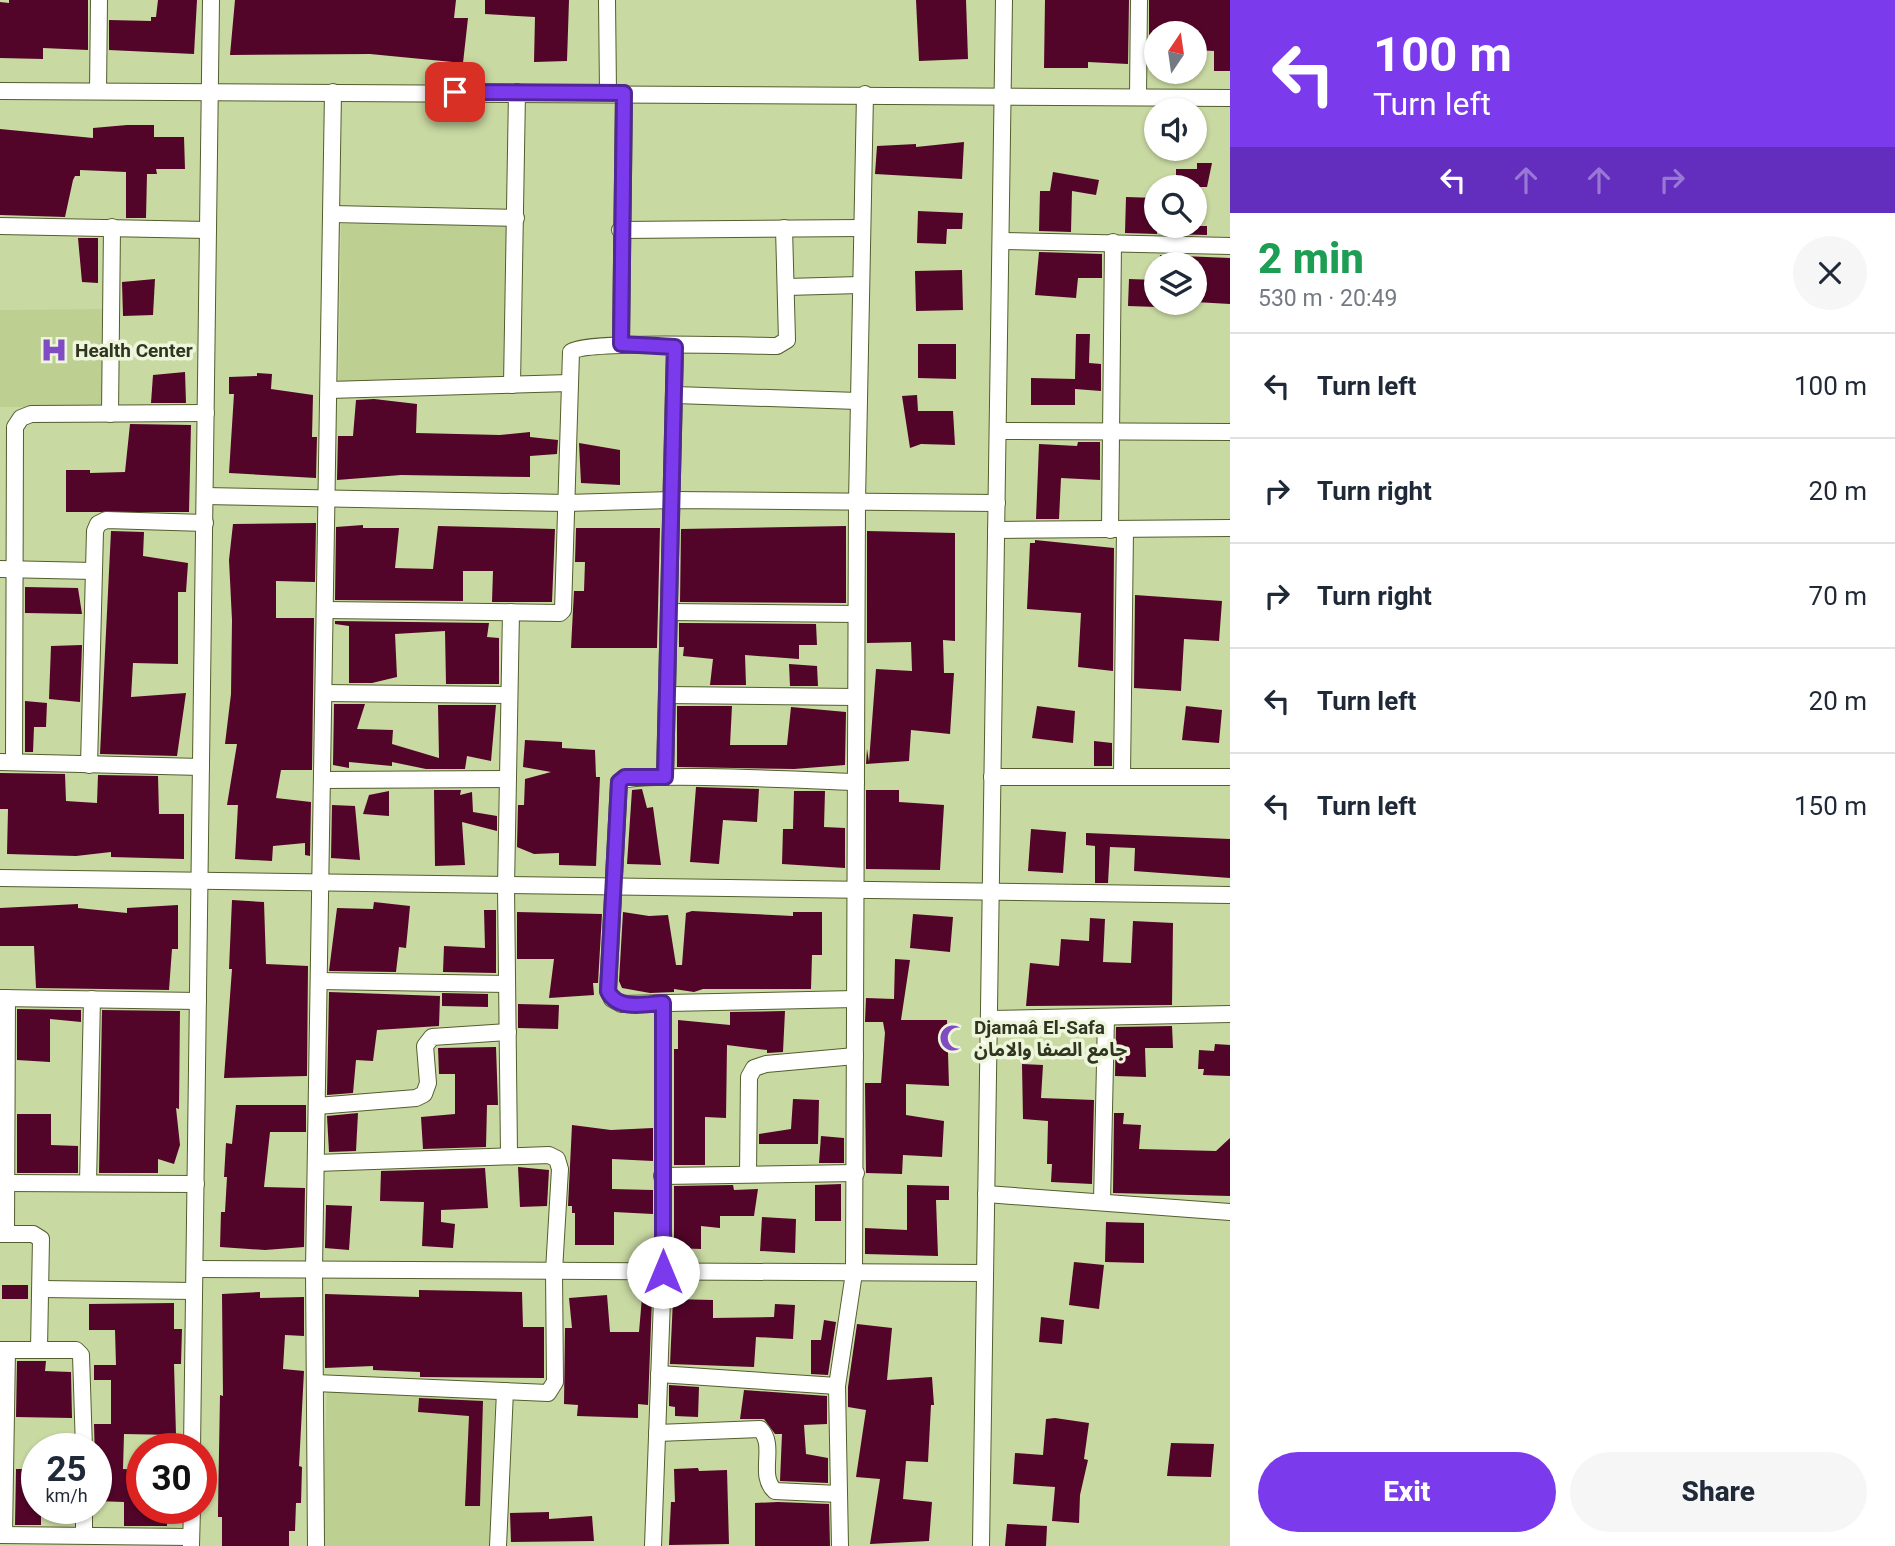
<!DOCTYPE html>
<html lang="en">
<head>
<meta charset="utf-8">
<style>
  :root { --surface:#fff; --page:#f6f6f7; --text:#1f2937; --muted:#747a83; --line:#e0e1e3; --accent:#7c3aed }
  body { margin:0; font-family:Roboto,"Noto Sans Arabic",sans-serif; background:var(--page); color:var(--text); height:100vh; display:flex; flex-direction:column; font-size:26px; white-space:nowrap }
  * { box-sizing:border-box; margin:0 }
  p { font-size:23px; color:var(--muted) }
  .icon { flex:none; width:38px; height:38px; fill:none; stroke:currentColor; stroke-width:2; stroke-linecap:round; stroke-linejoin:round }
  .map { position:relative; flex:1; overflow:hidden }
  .sheet { display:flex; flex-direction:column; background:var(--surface); width:665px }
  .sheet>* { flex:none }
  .banner { background:#7c3aed; color:#fff; overflow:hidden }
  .needle { width:46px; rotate:13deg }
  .buttons { position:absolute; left:1144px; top:21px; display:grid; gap:14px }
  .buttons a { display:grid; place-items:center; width:63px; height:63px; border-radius:50%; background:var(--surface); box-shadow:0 2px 5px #0004; font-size:35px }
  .speed { position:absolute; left:21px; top:1433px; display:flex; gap:14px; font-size:35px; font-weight:700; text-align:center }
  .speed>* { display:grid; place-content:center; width:91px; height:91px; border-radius:50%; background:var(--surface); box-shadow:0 2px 5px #0004; line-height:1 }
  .speed small { font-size:18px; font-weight:400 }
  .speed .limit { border:10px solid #d22; background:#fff; color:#111 }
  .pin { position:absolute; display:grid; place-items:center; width:60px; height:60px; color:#fff; margin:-30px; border-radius:14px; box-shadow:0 4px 10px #0006 }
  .me { position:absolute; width:77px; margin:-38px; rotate:0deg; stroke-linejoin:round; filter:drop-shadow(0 0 5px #0008) }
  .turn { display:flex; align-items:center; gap:24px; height:147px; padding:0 28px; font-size:32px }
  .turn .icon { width:91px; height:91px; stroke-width:2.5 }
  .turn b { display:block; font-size:49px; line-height:60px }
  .lanes { display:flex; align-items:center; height:66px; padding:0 28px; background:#0003; justify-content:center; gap:35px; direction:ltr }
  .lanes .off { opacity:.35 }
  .round { display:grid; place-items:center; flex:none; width:74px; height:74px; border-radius:37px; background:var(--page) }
  .head { display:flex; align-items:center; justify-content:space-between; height:119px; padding:0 28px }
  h1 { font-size:42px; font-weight:800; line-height:52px; color:#1e9e55 }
  .cta { display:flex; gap:14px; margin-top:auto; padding:14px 28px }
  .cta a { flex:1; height:80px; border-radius:42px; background:var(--accent); color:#fff; font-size:28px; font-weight:800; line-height:80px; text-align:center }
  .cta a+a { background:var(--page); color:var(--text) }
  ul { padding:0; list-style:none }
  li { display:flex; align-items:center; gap:21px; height:105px; padding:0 28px; border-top:2px solid var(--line) }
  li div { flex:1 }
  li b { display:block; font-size:26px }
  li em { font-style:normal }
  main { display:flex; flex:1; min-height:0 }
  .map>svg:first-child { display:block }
  .built { fill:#becf92 }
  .building { fill:#520528 }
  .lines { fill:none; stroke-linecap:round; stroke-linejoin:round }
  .street-casing { stroke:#525e2d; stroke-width:18 }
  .street { stroke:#fff; stroke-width:16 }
  .route-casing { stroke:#51269a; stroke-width:18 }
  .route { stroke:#7c3aed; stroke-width:12 }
  .labels { text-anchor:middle; stroke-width:7; stroke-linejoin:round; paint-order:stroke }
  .poi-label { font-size:19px; font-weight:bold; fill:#2f3520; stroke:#edf6da; text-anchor:start }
</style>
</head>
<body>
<main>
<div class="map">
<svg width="1230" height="1546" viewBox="0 0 1230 1546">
  <rect width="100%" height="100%" fill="#c9d9a2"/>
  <g class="built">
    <path d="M341 224 513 226 506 381 339 383Z"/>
    <path d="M107 309 108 407H0V310Z"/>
    <path d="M327 1387 495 1392 491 1546H322Z"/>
  </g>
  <g class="building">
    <path d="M9 0H88V50L43 48V59L0 58V2L9 3Z"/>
    <path d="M158 0H197L194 54 109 50V20L151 21V17H156Z"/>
    <path d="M235 0H456L454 18H468L463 63 370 54 230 55Z"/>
    <path d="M485 0H569L567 61 534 62 535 17 485 14Z"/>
    <path d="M916 0H966L968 59 919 61Z"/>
    <path d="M1045 0H1129L1128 64 1088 62V68H1044Z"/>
    <path d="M1149 0H1230V71H1214V51L1195 50V33H1157V64H1149Z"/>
    <path d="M127 125H154V137H184L185 169H156L157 174H147L146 218H126V172L80 170V176H75L73 180 65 217 0 215V129L93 138V128Z"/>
    <path d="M964 142 962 179 875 174 877 146 916 144V147Z"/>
    <path d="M1197 163H1212L1207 187H1176V169H1197Z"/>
    <path d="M1053 172 1099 180 1096 195 1072 191 1071 232 1039 231 1040 191H1050Z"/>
    <path d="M1126 197 1157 198V234L1125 233Z"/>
    <path d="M918 211 963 213 962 229H947L946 244 917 243Z"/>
    <path d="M1161 226H1207V235L1161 234Z"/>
    <path d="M78 238H98V283L82 282Z"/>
    <path d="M1039 252 1102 254V278H1078L1076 298 1035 295Z"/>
    <path d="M1160 255 1230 258V304L1195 302V264H1159Z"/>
    <path d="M962 270 963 310 916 311 915 271Z"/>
    <path d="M155 279 153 315 123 316 122 282Z"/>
    <path d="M1129 279 1157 280V307L1128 306Z"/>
    <path d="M1076 334H1090L1089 363 1101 364V391L1075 389V405H1031V378L1075 379Z"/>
    <path d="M918 344H956V379L918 378Z"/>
    <path d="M185 372 186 403H151L153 375Z"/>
    <path d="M257 373 272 374 271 389 313 395 312 437H317L316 478 229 473 234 394H229V377L257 376Z"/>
    <path d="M917 395 918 411H953L955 445 921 444 910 448 902 396Z"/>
    <path d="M374 399 417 404 416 433 500 435 530 432V437L558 440 557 454 530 456V477L401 475 337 480 338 436H353L356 400Z"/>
    <path d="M130 424 191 425 189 512H66V470H90V473L125 472Z"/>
    <path d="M1078 442H1100V480L1061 478 1059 519H1036L1039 444 1077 446Z"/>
    <path d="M579 443 620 450V485L581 483Z"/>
    <path d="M316 523 315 582 276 581V618H314L312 770H281L276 798 311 802 310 856 305 855V843L273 846 272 861 235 859 238 805H227L237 744H225L231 694 232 620 229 560 233 524Z"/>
    <path d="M363 525V528H399L395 568 433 569 438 526 555 529 552 602H492L493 571H463V601L335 600 336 527Z"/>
    <path d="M846 526V603L680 602 681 529Z"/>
    <path d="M576 528H660L657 648H571L574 591H584L585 562H575Z"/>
    <path d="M111 531 144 532 143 556 188 563 186 592H178V664L133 663 131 697 186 693 177 756 100 754Z"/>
    <path d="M867 531 955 533V641L943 640 944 673H954L950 734 911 730 909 761 866 764 867 749 869 762 876 669 912 671 911 642 867 643Z"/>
    <path d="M1035 540 1114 548 1113 671 1078 667 1081 613 1027 609 1030 543H1035Z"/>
    <path d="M25 587 78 588 82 614 25 613Z"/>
    <path d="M1135 595 1222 601 1219 641 1184 639 1181 691 1134 688Z"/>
    <path d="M335 621 489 623 487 637 499 638V684H446L445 631 395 634 397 677 372 683H349V626L335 624Z"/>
    <path d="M679 623 816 624 817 645H799V659L745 655 746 685H710L713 659 683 656 684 647H679Z"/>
    <path d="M82 645 80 702 49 699 51 646Z"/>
    <path d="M789 664 817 666 818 686H790Z"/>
    <path d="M25 701 47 703 46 727H34L33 752H25Z"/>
    <path d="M334 704H365L357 729 393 730 392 744 439 758 438 705H496L491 761 467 756 465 769H426L392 762V766L349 762V768L333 765Z"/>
    <path d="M677 706H732L730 745H787L791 707 846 712 845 765 794 769 677 767Z"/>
    <path d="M1037 706 1075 711 1073 743 1032 738Z"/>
    <path d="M1186 706 1222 710 1219 743 1182 740Z"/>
    <path d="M525 740 562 742V748L595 750 596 777H600L596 866 559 865V853L534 854 517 847 518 805H524L525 779 551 772 523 767Z"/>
    <path d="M1094 741 1112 743V766H1094Z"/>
    <path d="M0 773 65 774 66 801 97 803 98 775 158 776 159 814H184V859L111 857V852L76 856 7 854 8 809H0Z"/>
    <path d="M696 787 759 789 757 822 723 820 719 864 690 862Z"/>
    <path d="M642 789 647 808 653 807 661 865 627 864 632 790Z"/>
    <path d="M434 790H461L460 795 472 792 473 812 497 816V831L462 822 465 865 435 866Z"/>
    <path d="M866 790H899V802L944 805 940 870 866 869Z"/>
    <path d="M389 791V816L363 814 369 795Z"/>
    <path d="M794 791H825L824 827 845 828V868L782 864 783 829H793Z"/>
    <path d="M332 805 355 806 360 860 331 858Z"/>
    <path d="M1031 829 1066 832 1063 873 1028 871Z"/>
    <path d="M1086 833 1230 839V878L1134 871 1135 848 1110 847 1108 883H1095V846L1086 845Z"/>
    <path d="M232 900 264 902 266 964 308 966 307 1076 224 1078 232 969H229Z"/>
    <path d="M374 902 410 906 406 948 399 947 396 972 329 971 337 908 373 909Z"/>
    <path d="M78 904V908L127 913V908L178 905V949H172L169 990 36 988 34 946H0V908Z"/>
    <path d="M484 910H496V973L443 972 444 946 485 948Z"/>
    <path d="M692 911 793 916V912H822V955H812L811 989H703L694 992 674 989V992L650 993 622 988 619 981 623 912 649 916 668 915 676 965H682L686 913Z"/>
    <path d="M517 912 602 914 598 983H593L594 995 549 998 554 959H517Z"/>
    <path d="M913 914 953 917 950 952 910 948Z"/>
    <path d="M1090 918 1105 919 1103 962 1131 963 1133 921 1173 923 1172 1005 1026 1006 1030 963 1059 966 1061 939 1089 941Z"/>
    <path d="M895 959 910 960 901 1020H947L949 1086 906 1084V1115L944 1121 942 1157 903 1155 902 1174 866 1173 865 1083H881L885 1033 883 1022H865L866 998 894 999Z"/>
    <path d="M329 992 440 996 439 1026 377 1030 373 1061 356 1060 353 1093 327 1095Z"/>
    <path d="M442 993 488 994V1007L442 1006Z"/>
    <path d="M518 1004 559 1005 558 1029 518 1028Z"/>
    <path d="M17 1009 81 1010V1022L50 1019V1062L17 1060Z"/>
    <path d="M102 1010 180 1011 179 1109 176 1108 180 1145 174 1164 158 1159V1173H99Z"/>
    <path d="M785 1011 783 1052 767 1053V1050L727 1045 726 1118 705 1117V1165H674V1049H678V1020L730 1025V1012Z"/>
    <path d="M1172 1026 1173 1048H1145L1146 1077 1115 1076 1116 1027Z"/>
    <path d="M1215 1044 1230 1045V1076L1203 1075 1204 1069H1198L1199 1050 1214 1051Z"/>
    <path d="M496 1047 498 1105H487L486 1147 423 1149 421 1117 455 1114V1074H439L438 1048Z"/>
    <path d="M1022 1064 1043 1065 1041 1098 1094 1100 1092 1184 1051 1182 1052 1164H1047L1048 1121 1023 1119Z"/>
    <path d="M793 1099 819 1100 818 1144H759V1134L791 1129Z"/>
    <path d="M236 1105H306V1132H270L264 1187 305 1188 304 1247 265 1250 220 1247 221 1212H225L227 1177H224L226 1143 232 1144Z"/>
    <path d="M358 1113 356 1151 329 1152 327 1116Z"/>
    <path d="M1114 1113H1124L1123 1124 1141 1125 1139 1149 1216 1151 1230 1138V1196L1113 1193Z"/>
    <path d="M17 1114H51V1145L78 1146V1173H17Z"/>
    <path d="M572 1125 611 1130 653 1128V1161L612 1159V1189L653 1190V1214L614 1212V1245H575V1213H572V1206H568Z"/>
    <path d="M821 1136 844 1138V1163H819Z"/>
    <path d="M518 1167 549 1170 547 1206 520 1207Z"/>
    <path d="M485 1168 488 1208 441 1210V1222L455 1224 453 1248 422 1246 424 1202 380 1201 381 1171Z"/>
    <path d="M841 1184V1221H815V1185Z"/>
    <path d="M733 1185 734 1190 758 1189 754 1216H720V1228L701 1226V1249L674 1248V1186Z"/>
    <path d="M907 1185 949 1186V1200H936L938 1256 865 1254V1228L907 1230Z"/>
    <path d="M326 1205 352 1206 349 1250 325 1248Z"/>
    <path d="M762 1217 796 1219 795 1253 760 1251Z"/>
    <path d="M1106 1222 1144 1223V1263L1105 1262Z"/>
    <path d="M1074 1262 1104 1265 1099 1309 1069 1305Z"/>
    <rect x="2" y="1285" width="26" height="14"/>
    <path d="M419 1290 522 1292 523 1327H544V1378L420 1377V1372L373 1370V1366L325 1368V1294L419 1297Z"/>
    <path d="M260 1292V1298L304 1297V1336L285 1335 283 1369 304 1371 299 1466 302 1467 301 1503H296L295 1531H289V1546H222V1517H218V1509L220 1395 223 1396 222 1294Z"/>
    <path d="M607 1295 610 1332H639L642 1297 652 1298 648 1405 638 1404V1418L577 1416 578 1405 564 1404 565 1328H572L569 1298Z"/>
    <path d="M673 1299 713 1300V1318L774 1317 775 1304 795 1305 793 1339 756 1337 754 1367 670 1364Z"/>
    <path d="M174 1303V1329H182L181 1364H174L176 1435 124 1434 123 1469 142 1470V1508H167V1526H124V1502L96 1501 94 1424H111V1380H94V1365H116L115 1330H89V1304Z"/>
    <path d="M1041 1317 1064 1320 1062 1344 1039 1342Z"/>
    <path d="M824 1320 836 1322 828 1375 811 1374V1340H821Z"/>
    <path d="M857 1324 892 1328 887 1380 932 1377 934 1405H931L928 1462 906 1461 903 1499 932 1502 929 1541 870 1544 880 1479 856 1477 866 1410 848 1407V1387Z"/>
    <path d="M17 1361H46L45 1371 71 1372 72 1418 16 1417Z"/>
    <path d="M669 1385 699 1387 698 1417 675 1416V1407L669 1406Z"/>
    <path d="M744 1390 827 1396V1424L804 1425 806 1454 828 1458V1483L780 1481 782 1434H775L764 1419H740Z"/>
    <path d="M419 1398 483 1401 480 1506H465L469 1416 418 1412Z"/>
    <path d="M1055 1418 1089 1423 1084 1459 1088 1460 1080 1495 1079 1523 1052 1521 1055 1487 1013 1484 1015 1453 1043 1455 1046 1419Z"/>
    <path d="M1171 1443 1214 1444 1211 1477 1167 1476Z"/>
    <path d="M698 1468 699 1471 727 1470 729 1544 669 1545 671 1502H675L674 1469Z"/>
    <path d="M16 1469H37V1508H41V1525H15Z"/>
    <path d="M778 1502 829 1504 830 1546H755V1503Z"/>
    <path d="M549 1512V1519L592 1516 594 1541 511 1542 510 1513Z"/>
    <path d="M1007 1524 1047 1526 1046 1546H1005Z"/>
  </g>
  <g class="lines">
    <g class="street-casing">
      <g id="street">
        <path d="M607 0 608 92"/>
        <path d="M0 91 1230 98"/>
        <path d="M98 91 99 0"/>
        <path d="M1138 96 1139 0"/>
        <path d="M331 214 516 218"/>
        <path d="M0 226 208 230"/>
        <path d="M620 230 862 228"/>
        <path d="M1001 241 1230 246"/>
        <path d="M786 287 860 285"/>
        <path d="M621 344 624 93"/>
        <path d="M512 385 517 92"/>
        <path d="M329 390 570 383"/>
        <path d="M675 395 858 401"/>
        <path d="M110 414 112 227"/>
        <path d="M998 431 1230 432"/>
        <path d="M205 496 566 503 672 500 997 503"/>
        <path d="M996 530 1230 528"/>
        <path d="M1110 530 1113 242"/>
        <path d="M0 569 94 571"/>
        <path d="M325 610 560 613 563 610 571 352C585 340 747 346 777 346L787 340 784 228"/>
        <path d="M669 612 856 614"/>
        <path d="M324 693 509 695"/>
        <path d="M667 695 856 697"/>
        <path d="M0 762 201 767"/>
        <path d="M14 762 15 427 21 418 31 414 206 413"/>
        <path d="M89 765 95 531 98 524 106 520 205 523"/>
        <path d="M1122 776 1125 530"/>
        <path d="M665 777 675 347"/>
        <path d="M992 777H1230"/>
        <path d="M322 780 508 779"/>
        <path d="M0 878 1230 895"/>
        <path d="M319 981 507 984"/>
        <path d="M0 998 198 1001"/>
        <path d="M855 999 621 1004 612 999 608 991 619 782C635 771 822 781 856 782"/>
        <path d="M989 1019 1230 1014"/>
        <path d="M317 1106 416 1098 424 1094 428 1083 425 1046 432 1037 508 1032"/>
        <path d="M509 1154 506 887 511 612"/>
        <path d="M748 1174 749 1077 754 1068 766 1064 855 1056"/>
        <path d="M662 1176 856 1173"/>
        <path d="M6 1183 196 1184"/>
        <path d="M88 1183 92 999"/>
        <path d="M986 1194 1230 1212"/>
        <path d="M1102 1202 1106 1017"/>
        <path d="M0 1234H33L41 1239 39 1349"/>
        <path d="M6 1234 7 998"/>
        <path d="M195 1269 985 1273"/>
        <path d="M41 1289 194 1291"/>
        <path d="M0 1350H76L81 1355 84 1449"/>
        <path d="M659 1374 837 1386"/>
        <path d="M315 1383 548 1393 555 1382 554 1271 560 1169 557 1159 549 1155 316 1163"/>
        <path d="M657 1433 760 1429C777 1446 757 1475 775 1491L839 1494"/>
        <path d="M192 1449 211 0"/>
        <path d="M84 1508V1535"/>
        <path d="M0 1535 191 1537"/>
        <path d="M4 1535 7 1350"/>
        <path d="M191 1545 192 1508"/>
        <path d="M316 1546 314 1269 333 92"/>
        <path d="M498 1546 505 1391"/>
        <path d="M653 1546 663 1272V1003"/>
        <path d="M840 1546 837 1386 854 1273 857 502 865 94"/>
        <path d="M981 1546 1004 0"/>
      </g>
    </g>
    <use href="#street" class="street"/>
  </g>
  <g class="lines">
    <g class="route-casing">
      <path id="route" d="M455 92 624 93 621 344 675 347 665 777H625L619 782 608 991C617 1011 645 1004 663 1003V1272"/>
    </g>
    <use href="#route" class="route"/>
  </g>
  <defs>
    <g id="hospital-bare" transform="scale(2.1)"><path d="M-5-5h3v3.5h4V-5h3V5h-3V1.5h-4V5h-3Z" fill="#814cc3" stroke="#edf6da" stroke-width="2.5" paint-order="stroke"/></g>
    <g id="mosque-bare" transform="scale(2.1)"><path d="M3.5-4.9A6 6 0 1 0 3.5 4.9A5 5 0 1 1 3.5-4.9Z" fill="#814cc3" stroke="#edf6da" stroke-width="2.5" paint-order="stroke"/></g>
  </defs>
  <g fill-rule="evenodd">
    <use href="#hospital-bare" x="54" y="350"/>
    <use href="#mosque-bare" x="953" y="1038"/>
  </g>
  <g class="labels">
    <g class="poi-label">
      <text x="75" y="357">Health Center</text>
      <text x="974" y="1034">Djamaâ El-Safa<tspan x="974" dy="22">جامع الصفا والامان</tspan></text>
    </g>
  </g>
</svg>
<div class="buttons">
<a><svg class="needle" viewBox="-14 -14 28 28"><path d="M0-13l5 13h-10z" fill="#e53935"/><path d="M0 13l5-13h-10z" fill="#747a83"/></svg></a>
<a><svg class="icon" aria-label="sound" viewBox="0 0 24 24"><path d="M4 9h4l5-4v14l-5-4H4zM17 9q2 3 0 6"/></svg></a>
<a><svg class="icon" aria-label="search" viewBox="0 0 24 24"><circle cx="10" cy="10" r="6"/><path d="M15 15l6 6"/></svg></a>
<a><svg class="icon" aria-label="layers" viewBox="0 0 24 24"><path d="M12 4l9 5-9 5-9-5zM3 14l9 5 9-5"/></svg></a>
</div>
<div class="speed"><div>25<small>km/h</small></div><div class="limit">30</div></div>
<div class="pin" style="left:455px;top:92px;background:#d93025"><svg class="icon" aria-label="arrive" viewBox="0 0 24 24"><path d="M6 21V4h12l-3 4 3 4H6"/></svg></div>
<svg class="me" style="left:663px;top:1272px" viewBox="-20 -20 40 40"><circle r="19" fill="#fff"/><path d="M0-13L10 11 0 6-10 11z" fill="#7c3aed"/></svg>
</div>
<section class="sheet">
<div class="banner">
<div class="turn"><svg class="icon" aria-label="left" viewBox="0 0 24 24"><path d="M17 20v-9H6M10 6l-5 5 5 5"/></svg><div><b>100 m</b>Turn left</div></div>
<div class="lanes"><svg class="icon" aria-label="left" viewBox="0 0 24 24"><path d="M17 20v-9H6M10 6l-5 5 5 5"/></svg><svg class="icon off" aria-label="ahead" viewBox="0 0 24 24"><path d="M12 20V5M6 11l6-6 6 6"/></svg><svg class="icon off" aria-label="ahead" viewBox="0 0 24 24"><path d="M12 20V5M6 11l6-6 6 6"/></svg><svg class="icon off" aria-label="right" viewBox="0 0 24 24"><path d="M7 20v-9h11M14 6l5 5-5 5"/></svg></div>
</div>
<div class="head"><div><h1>2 min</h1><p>530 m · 20:49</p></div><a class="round"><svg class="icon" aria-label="close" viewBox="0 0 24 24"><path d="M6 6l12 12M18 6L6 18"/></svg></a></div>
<ul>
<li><svg class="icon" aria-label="left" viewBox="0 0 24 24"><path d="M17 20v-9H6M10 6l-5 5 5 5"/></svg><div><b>Turn left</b></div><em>100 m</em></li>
<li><svg class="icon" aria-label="right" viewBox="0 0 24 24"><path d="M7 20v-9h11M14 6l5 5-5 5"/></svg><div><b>Turn right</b></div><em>20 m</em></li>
<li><svg class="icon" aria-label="right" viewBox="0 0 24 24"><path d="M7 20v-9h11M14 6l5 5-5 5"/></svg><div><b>Turn right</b></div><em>70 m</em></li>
<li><svg class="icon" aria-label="left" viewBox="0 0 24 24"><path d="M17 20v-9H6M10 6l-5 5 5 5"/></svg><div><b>Turn left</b></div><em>20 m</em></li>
<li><svg class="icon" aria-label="left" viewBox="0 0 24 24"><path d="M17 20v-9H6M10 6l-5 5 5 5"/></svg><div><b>Turn left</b></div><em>150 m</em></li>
</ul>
<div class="cta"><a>Exit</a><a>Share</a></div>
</section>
</main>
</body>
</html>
